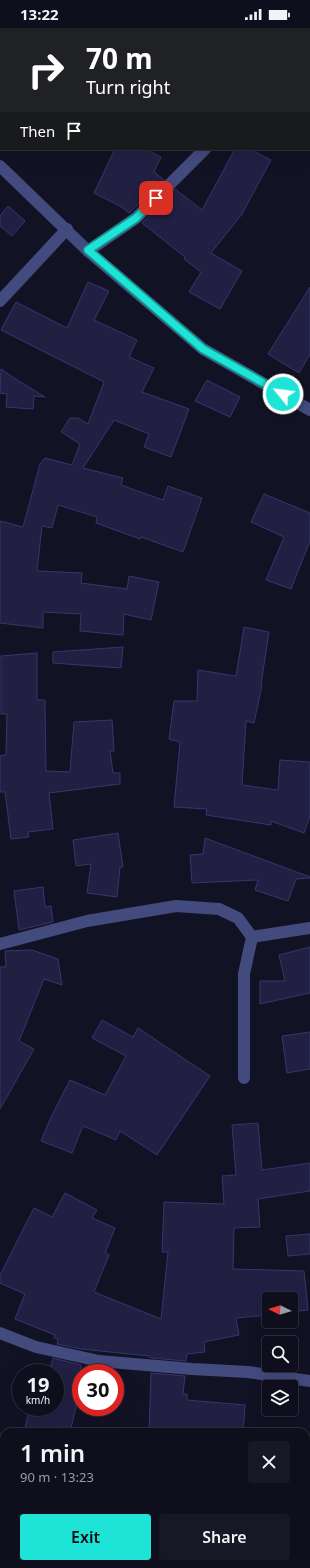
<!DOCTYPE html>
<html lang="en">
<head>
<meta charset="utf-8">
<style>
  :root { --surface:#0e0e1c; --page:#171725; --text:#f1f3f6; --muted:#9b9ca3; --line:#2e2e3b; --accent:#1de4d6 }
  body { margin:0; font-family:"Noto Sans",sans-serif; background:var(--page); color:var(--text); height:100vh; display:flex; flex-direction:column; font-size:15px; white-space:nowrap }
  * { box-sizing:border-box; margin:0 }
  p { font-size:13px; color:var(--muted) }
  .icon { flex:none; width:22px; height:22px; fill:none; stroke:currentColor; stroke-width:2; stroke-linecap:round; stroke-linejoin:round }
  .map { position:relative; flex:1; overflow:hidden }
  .drawer { position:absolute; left:0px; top:1400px; width:310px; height:140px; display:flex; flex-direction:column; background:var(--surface); border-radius:12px 12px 0 0; box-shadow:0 4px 16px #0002,0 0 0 1px var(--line) }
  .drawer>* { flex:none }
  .banner { position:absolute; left:0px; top:0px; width:310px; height:122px; box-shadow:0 4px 16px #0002,0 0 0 1px var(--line); background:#202124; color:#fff; overflow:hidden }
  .needle { width:26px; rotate:275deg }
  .tools { position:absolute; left:262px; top:1264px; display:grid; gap:8px }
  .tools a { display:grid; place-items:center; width:36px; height:36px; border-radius:4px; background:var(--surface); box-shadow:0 4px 16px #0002,0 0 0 1px var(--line); font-size:20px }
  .speed { position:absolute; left:12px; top:1336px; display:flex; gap:8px; font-size:20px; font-weight:700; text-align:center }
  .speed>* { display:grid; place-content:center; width:52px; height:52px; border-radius:50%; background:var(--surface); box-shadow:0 4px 16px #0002,0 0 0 1px var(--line); line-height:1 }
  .speed small { font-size:10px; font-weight:400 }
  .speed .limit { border:6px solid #d22; background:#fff; color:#111 }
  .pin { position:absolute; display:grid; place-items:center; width:34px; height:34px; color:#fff; margin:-17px; border-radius:8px; box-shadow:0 2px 6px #0006 }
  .me { position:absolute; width:44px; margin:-22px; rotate:299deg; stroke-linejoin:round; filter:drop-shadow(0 0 3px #0008) }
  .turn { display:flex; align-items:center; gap:14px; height:84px; padding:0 20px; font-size:18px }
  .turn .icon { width:52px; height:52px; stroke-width:2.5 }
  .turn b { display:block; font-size:28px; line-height:34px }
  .then { display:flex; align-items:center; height:38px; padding:0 20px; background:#0003; gap:8px; font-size:15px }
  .round { display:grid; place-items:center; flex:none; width:42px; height:42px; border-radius:4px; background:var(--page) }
  .head { display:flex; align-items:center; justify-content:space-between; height:68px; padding:0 20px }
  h1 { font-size:24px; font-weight:600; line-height:30px }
  .cta { display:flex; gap:8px; margin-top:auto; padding:8px 20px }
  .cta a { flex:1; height:46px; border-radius:4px; background:var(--accent); color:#111; font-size:16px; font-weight:600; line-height:46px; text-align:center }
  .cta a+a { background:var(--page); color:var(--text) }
  .status { display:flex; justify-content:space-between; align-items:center; height:28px; padding:0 20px; background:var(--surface); direction:ltr }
  .status svg { height:11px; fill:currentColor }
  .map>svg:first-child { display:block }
  .building { fill:#212043; stroke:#37356d }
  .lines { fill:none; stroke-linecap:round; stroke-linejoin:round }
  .minor { stroke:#434a7e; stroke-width:12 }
  .route-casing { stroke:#13948b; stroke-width:10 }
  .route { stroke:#1de4d6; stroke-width:7 }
</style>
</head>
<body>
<div class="status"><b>13:22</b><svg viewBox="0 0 49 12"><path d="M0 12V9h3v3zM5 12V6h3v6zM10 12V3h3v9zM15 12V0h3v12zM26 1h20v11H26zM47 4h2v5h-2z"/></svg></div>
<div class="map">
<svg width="310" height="1540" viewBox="0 0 310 1540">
  <rect width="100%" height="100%" fill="#121225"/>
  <g class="building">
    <path d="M115 121H145L161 129 154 144 164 152 129 185 120 178 94 165Z"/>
    <path d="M235 121H249L271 132 242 186 211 225 242 243 220 281 189 264 201 244 184 231 185 229 142 195 175 161 202 182Z"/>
    <path d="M8 178 25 193 12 208 0 198V188Z"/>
    <path d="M88 254 109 263 94 292 137 312 129 329 154 340 142 364 189 381 171 429 144 419 149 406 114 392 83 440 123 450 121 457 163 472 168 458 202 470 183 524 141 509 140 511 96 495 97 489 58 477 52 500 42 498 37 543 82 545 81 555 127 561 129 548 159 554 151 592 124 586 123 607 80 603 81 586 43 584V600L0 595V493L23 499 40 436 45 430 72 437 80 416 61 404 70 390H78L88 396 104 354 1 302 16 274 67 300Z"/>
    <path d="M310 259V326L299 345 268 326Z"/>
    <path d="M1 341 14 350 45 369 34 368 33 381 6 379 7 366 0 365Z"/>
    <path d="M207 352 240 369 230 389 195 373Z"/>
    <path d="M264 466 310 485V513L291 561 266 552 284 509 251 494Z"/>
    <path d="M244 599 269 604 261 656 262 657 254 695 246 693 242 757 278 762 280 732 310 734V788L304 805 271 793V797L206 787 207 781 174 779 180 714 169 711 174 673H197L198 642 236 648Z"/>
    <path d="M123 619 121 640 53 635V624Z"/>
    <path d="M37 625V672H45L46 743 70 744 74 694 112 692 114 723H110L113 745H120V756L49 765 53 801 28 804 29 809 11 811 5 764H0V728L6 727 7 686H1V628Z"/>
    <path d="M118 805 123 839H120L117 869 87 865 91 836 76 838 73 812Z"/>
    <path d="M205 810 310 849V850L296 851 288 873 255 862 258 852 192 855 190 827 203 826Z"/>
    <path d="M43 859 45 879 51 878 53 894 19 902 14 863Z"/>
    <path d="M310 919V965L260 976V953H285L279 927Z"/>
    <path d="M32 922 58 931 62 957 44 951 19 1013 34 1021 0 1081V939H6L5 923Z"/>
    <path d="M102 992 133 1009 138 1000 210 1048 157 1127 120 1103 116 1112 83 1098 72 1125 41 1113 51 1089 70 1052 105 1067 126 1028 92 1010Z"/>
    <path d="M310 1004V1041L287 1045 282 1008Z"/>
    <path d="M258 1095 262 1142 310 1135V1163L258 1171 260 1199 234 1200 233 1241 304 1243 308 1282 291 1284V1271H269V1287L236 1290 239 1307 204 1314 205 1324 187 1326 186 1333 152 1330 149 1329V1328L81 1321 57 1316 58 1311 54 1310 55 1307 15 1291 25 1266 0 1255V1247L34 1180 52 1189 65 1165 97 1182 92 1190 115 1200 105 1225 109 1227 94 1264 161 1291 168 1224H162L164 1174 224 1176 222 1148 236 1147 232 1097Z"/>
    <path d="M310 1206V1226L288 1228 286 1208Z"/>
    <path d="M53 1330 81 1337V1358L70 1404H24L30 1379H55V1345H49Z"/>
    <path d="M151 1345 185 1348 183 1366H187V1372L245 1377 243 1404H149Z"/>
  </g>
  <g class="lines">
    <g class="minor">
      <path d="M299 1V0"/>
      <path d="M0 138 88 223 203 321 310 382"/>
      <path d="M88 223 136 190 205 121"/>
      <path d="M0 273 67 201"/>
      <path d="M252 909 310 900"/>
      <path d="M0 916 87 893 176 878 219 881 238 890 252 909 244 946V1050"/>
      <path d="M0 1305 36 1319 99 1333 192 1341 248 1344 310 1353"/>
    </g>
  </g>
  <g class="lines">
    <g class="route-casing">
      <path id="route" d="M156 170 136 190 88 222 203 321 283 366"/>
    </g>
    <use href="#route" class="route"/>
  </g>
</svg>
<div class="tools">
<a><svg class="needle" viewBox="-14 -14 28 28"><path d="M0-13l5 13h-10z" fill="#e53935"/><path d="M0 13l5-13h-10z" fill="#9b9ca3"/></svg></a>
<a><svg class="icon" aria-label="search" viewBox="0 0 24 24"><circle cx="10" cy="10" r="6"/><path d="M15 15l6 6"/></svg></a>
<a><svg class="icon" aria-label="layers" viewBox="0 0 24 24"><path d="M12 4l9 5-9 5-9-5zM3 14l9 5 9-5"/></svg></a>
</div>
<div class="speed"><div>19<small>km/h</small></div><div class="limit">30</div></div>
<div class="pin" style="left:156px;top:170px;background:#d93025"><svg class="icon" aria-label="arrive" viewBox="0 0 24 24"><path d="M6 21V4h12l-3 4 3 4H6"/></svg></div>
<svg class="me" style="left:283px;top:366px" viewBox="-20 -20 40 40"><circle r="17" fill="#1de4d6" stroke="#fff" stroke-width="3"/><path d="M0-11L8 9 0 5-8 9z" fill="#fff"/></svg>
<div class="banner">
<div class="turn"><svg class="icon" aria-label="right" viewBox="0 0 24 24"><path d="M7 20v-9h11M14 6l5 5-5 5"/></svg><div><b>70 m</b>Turn right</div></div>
<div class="then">Then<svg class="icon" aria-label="arrive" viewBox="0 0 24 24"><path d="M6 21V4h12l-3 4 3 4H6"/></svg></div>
</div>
<section class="drawer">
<div class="head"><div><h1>1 min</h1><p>90 m · 13:23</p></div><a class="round"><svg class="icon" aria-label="close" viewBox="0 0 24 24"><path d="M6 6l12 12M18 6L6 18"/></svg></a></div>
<div class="cta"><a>Exit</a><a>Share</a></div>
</section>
</div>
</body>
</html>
